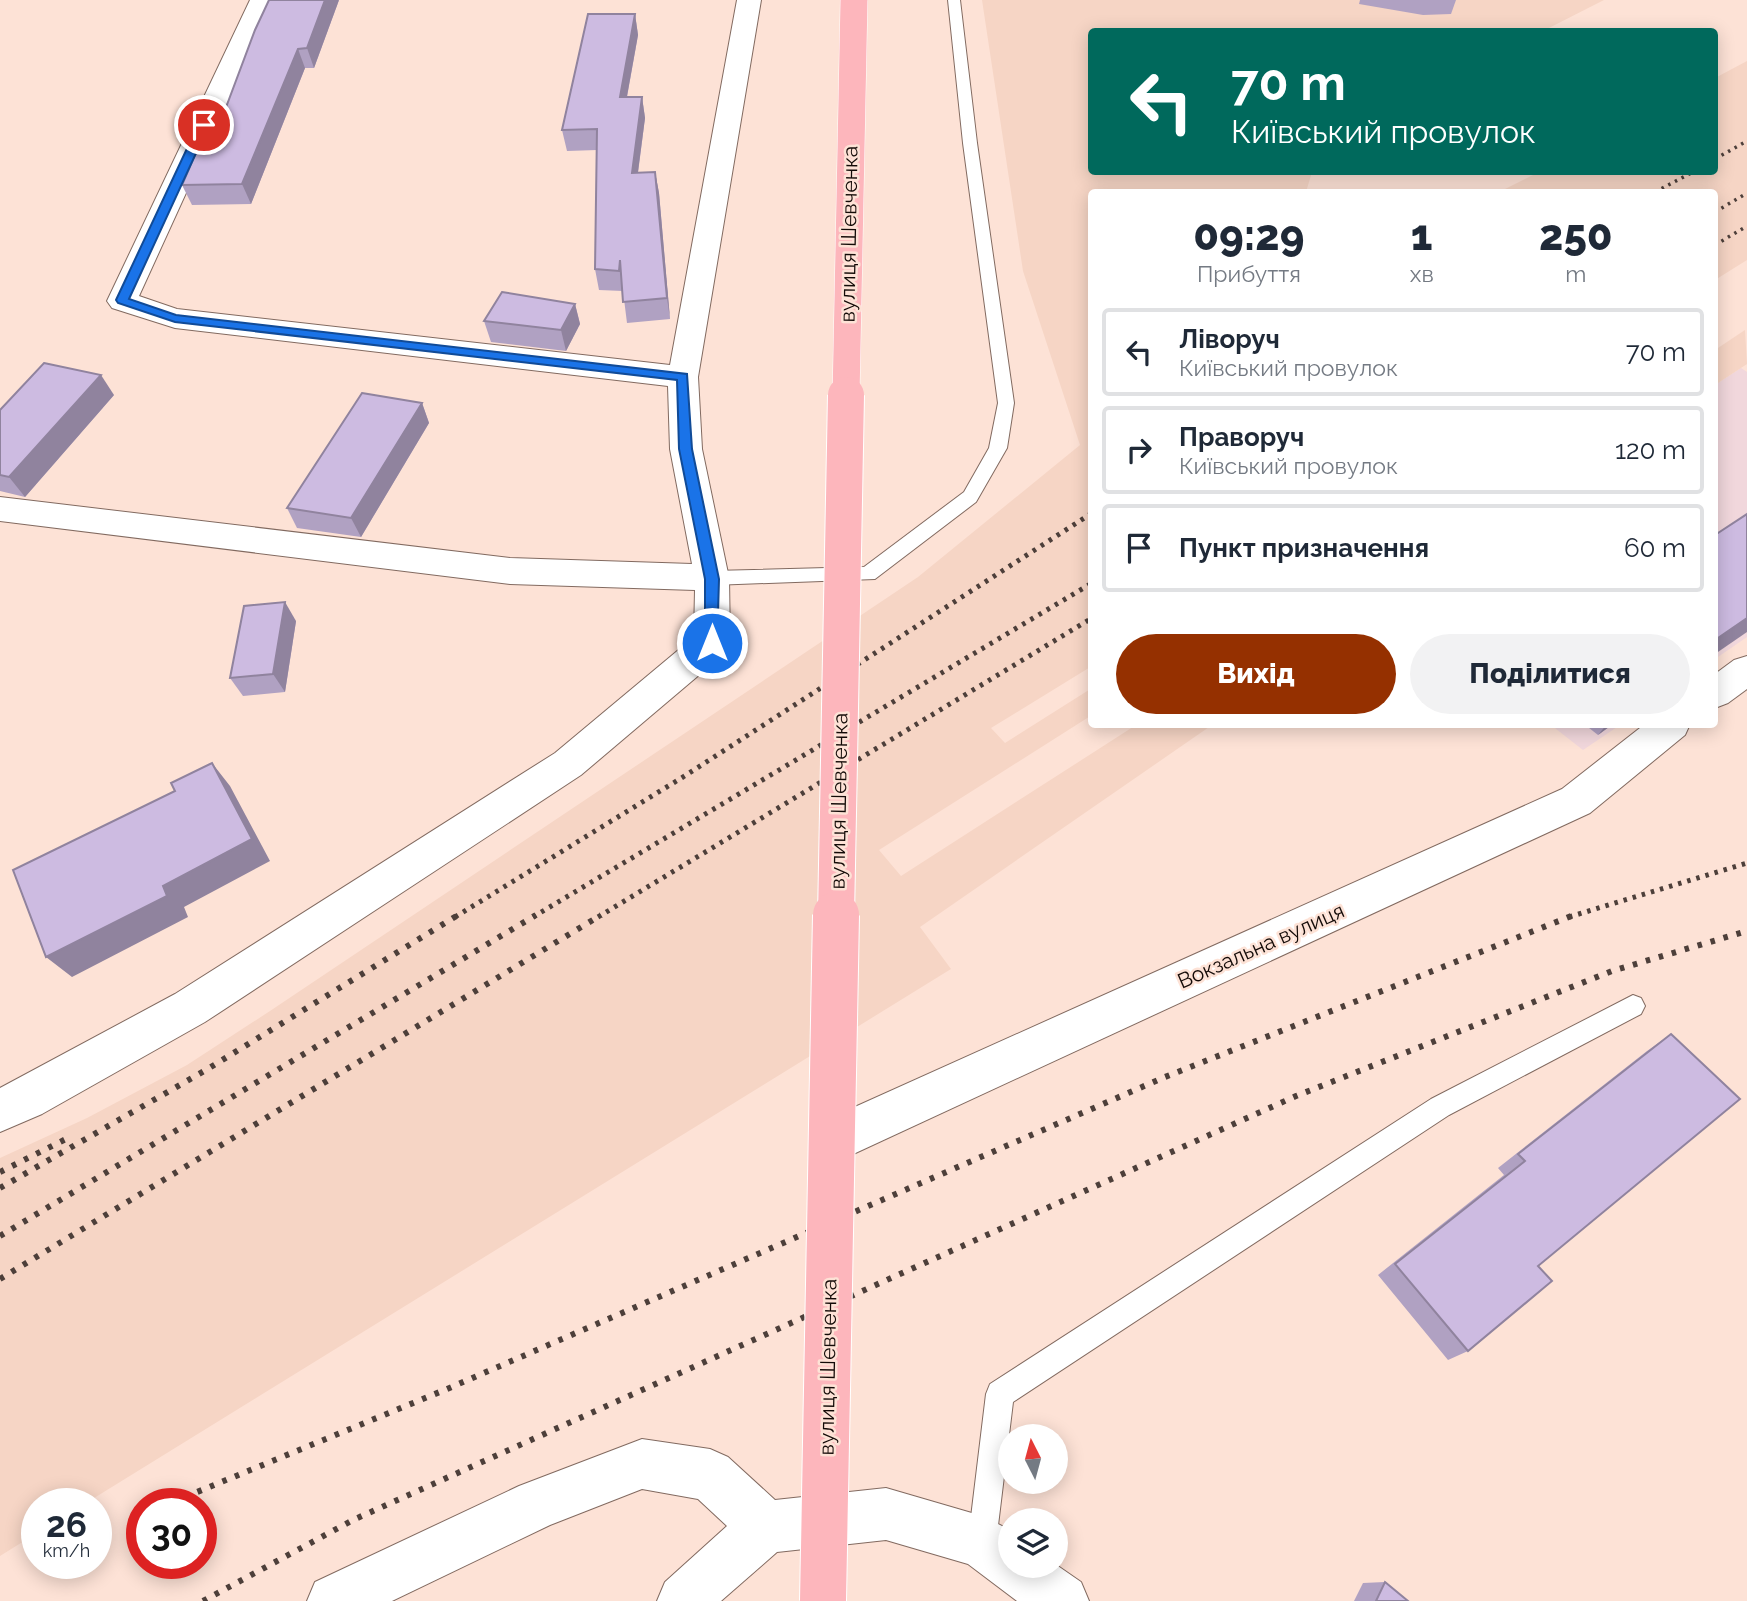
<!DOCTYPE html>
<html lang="uk">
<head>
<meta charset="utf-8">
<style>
  :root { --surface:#fff; --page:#f2f2f3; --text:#1f2937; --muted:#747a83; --line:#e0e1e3; --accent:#953000 }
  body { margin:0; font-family:Raleway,sans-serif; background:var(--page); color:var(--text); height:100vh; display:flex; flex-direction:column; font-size:26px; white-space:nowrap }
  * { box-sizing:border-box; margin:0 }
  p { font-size:23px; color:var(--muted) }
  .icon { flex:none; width:38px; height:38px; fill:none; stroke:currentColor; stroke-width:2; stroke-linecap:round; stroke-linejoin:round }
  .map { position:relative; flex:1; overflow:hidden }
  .side { position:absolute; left:1088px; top:189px; width:630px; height:539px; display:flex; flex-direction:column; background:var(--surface); border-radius:7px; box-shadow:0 4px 18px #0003 }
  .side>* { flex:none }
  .hud { position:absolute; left:1088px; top:28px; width:630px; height:147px; border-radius:7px; box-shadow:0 4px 18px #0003; background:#00695c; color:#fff; overflow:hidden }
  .needle { width:46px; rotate:354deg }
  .fabs { position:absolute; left:998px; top:1424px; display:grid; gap:14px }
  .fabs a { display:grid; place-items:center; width:70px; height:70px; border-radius:50%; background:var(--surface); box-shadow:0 4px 18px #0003; font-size:35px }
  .speed { position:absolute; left:21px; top:1488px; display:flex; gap:14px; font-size:35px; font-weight:700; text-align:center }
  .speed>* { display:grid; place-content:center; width:91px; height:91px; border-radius:50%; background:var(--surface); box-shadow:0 4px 18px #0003; line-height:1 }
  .speed small { font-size:18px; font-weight:400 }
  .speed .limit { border:10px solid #d22; background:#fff; color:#111 }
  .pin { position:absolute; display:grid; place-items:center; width:60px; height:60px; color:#fff; margin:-30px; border:4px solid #fff; border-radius:50%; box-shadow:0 2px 7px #0007 }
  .me { position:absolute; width:77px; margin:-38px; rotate:0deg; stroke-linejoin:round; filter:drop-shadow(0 0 5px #0008) }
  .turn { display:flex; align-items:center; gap:24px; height:147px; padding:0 28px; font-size:32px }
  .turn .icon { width:91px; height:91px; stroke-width:2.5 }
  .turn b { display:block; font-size:49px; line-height:60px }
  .eta { display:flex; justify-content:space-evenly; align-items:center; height:119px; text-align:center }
  .eta b { font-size:42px; font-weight:800; line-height:49px }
  .primary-button { display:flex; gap:14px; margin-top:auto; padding:14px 28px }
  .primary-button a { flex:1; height:80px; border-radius:42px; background:var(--accent); color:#fff; font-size:28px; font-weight:800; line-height:80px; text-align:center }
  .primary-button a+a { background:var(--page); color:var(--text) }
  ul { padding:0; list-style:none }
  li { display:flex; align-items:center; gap:21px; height:88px; margin:0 14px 10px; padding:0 14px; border:4px solid var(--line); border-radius:7px }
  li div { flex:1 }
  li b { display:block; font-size:26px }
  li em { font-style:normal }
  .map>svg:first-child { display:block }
  .commercial { fill:#f1d7dc }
  .built { fill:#f6d5c5 }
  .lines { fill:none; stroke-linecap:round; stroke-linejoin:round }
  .service-casing { stroke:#826a60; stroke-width:2 }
  .minor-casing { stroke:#826a60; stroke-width:2 }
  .service { fill:#fff; fill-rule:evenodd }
  .minor { fill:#fff; fill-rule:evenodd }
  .rail-far2 { stroke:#4d3f3a; stroke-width:3.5; stroke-dasharray:2.5 5; stroke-linecap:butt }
  .rail-far1 { stroke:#4d3f3a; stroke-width:5; stroke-dasharray:3.5 6; stroke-linecap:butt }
  .rail { stroke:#4d3f3a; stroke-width:6; stroke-dasharray:4.5 9; stroke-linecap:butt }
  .primary-bridge-far2-casing { stroke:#fff; stroke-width:28; stroke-linecap:butt }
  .primary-bridge-far1-casing { stroke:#fff; stroke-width:38; stroke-linecap:butt }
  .primary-bridge-casing { stroke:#fff; stroke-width:48; stroke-linecap:butt }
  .primary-bridge-far2 { stroke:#fdb6bc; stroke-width:27 }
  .primary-bridge-far1 { stroke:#fdb6bc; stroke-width:36 }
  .primary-bridge { stroke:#fdb6bc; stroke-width:46 }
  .wall { fill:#b0a1c2 }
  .shaded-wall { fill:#90839e }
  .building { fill:#cdbbe1; stroke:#90839e; stroke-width:2 }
  .route { fill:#1a73e8; stroke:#114b97; stroke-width:2 }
  .labels { text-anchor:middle; stroke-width:5; stroke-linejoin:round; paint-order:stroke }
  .street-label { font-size:21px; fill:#130a07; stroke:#fde2d6 }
</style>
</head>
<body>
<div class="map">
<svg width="1747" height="1601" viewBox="0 0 1747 1601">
  <rect width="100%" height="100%" fill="#fde2d6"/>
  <g class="commercial">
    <path d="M1741 368 1747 372V637L1715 659V385Z"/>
    <path d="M1551 725H1620L1583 750Z"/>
  </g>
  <g class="built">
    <path d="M982 0H1604L1543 31 1092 32V172H1312L1306 192H1092V666L991 728 1005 743 1092 688V715L879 850 901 876 1136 725H1212L920 927 951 969 86 1503H37V1533L0 1556V1158L87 1118 187 1065 270 1011 918 577 1080 445 1023 271Z"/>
    <path d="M1747 61V260L1715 280V192H1499L1539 172H1715V78Z"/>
    <path d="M1745 330 1747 364 1715 385V350Z"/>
  </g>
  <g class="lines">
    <g class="service-casing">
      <g id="service">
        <path d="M948 0H960L977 143 1014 403 1007 448 976 502 875 579 712 585 705 583 703 578 705 573 712 571 864 567 964 492 989 448 998 403 963 143Z"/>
        <path d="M1633 995 1641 998 1645 1006 1641 1014 1449 1115 1013 1402 996 1542 992 1552 982 1556 972 1552 968 1542 986 1394 990 1384 1431 1099Z"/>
      </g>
    </g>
    <g class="minor-casing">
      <g id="minor">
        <path d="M250 0H274L139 296 177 309 670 365 737 0H761L698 377 702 449 729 578 730 643 725 653 581 775 205 1022 42 1114 0 1132V1088L175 994 555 753 694 637 695 590 510 584 0 521V497L510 558 692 564 670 449 668 386 175 328 112 308 107 301Z"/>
        <path d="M1747 656V689L1728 703 1715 708V674L1734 660Z"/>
        <path d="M1645 724H1690L1685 735 1590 813 849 1156 833 1162 817 1156 811 1140 817 1124 1562 789Z"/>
        <path d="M642 1439 710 1449 728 1457 775 1500 886 1488 982 1516 1010 1530V1566H1055V1564L1081 1582 1089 1601H1017L968 1564 886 1540 777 1552 721 1601H657L665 1582 727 1526 698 1499 642 1489 550 1525 392 1601H307L315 1582 519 1486Z"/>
      </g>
    </g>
    <use href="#service" class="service"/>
    <use href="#minor" class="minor"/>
    <g class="rail-far2">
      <path d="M1715 159 1747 141"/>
      <path d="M1655 192 1693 172"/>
      <path d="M1715 212 1747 193"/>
      <path d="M1715 245 1747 226"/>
    </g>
    <g class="rail-far1">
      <path d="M455 917 683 777 1092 513"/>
      <path d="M533 917 1092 583"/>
      <path d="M598 917 1092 618"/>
      <path d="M1569 917 1747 863"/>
    </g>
    <g class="rail">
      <path d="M0 1172 68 1138"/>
      <path d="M0 1188 206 1070 458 915"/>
      <path d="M0 1236 536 915"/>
      <path d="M0 1279 601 915"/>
      <path d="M185 1497 447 1389 1165 1077 1574 915"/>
      <path d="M203 1601 353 1520 1296 1096 1612 971 1747 931"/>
    </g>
    <g class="primary-bridge-far2-casing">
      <path id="primary-bridge-far2" d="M846 397 854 0"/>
    </g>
    <g class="primary-bridge-far1-casing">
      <path id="primary-bridge-far1" d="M836 917 846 395"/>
    </g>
    <g class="primary-bridge-casing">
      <path id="primary-bridge" d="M823 1601 836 915"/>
    </g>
    <use href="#primary-bridge-far2" class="primary-bridge-far2"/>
    <use href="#primary-bridge-far1" class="primary-bridge-far1"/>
    <use href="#primary-bridge" class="primary-bridge"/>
  </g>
  <g class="wall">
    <path d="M339 0 314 68H305L251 204 192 205 182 185 205 141Z"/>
    <path d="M1360 0H1456L1451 14 1423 15 1359 4Z"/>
    <path d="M635 14 638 35 627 97H642L645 118 638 173 655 172 659 193 670 319 627 323 623 291 599 290 595 269 597 150 567 151 562 130Z"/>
    <path d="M575 304 580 324 566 351 491 342 484 321Z"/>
    <path d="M114 395 25 497 0 491V410Z"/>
    <path d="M422 403 429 423 361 537 297 528 287 508Z"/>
    <path d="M296 621 285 692 243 696 230 678Z"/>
    <path d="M1584 724H1613L1598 735Z"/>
    <path d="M1671 1034 1538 1266 1468 1351 1448 1360 1378 1275 1504 1175 1498 1168 1647 1051Z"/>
    <path d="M1385 1582 1408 1601H1354L1363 1583Z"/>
  </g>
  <g class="shaded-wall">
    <path d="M325 0H339L314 68 307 48Z"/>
    <path d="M635 14 638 35 623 118 620 97Z"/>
    <path d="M298 49 305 68 251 204 242 184Z"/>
    <path d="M642 97 645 118 635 194 632 173Z"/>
    <path d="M655 172 659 193 670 319 667 298Z"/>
    <path d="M575 304 580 324 566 351 561 330Z"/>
    <path d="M101 375 114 395 25 497 9 477Z"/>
    <path d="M422 403 429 423 361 537 351 518Z"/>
    <path d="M285 602 296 621 285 692 273 674Z"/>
    <path d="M1747 618V632L1715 654V640Z"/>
    <path d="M1607 724H1613L1598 735Z"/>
    <path d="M212 763 230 786 270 861 184 907 188 917 72 977 46 957 163 886Z"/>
  </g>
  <g class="building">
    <path d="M269 0H325L307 48 298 49 242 184 182 185 201 141H205L212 126H219L255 30Z"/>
    <path d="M588 14H635L620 97H642L632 173 655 172 667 298 623 302 620 260 619 271 595 269 597 129 562 130Z"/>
    <path d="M502 292 575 304 561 330 484 321Z"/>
    <path d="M44 363 101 375 9 477 0 475V410Z"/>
    <path d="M362 393 422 403 351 518 287 508Z"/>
    <path d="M1747 514V618L1715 640V535Z"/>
    <path d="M285 602 273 674 230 678 244 606Z"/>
    <path d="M212 763 252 839 163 886 167 896 46 957 13 870 175 791 171 783Z"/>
    <path d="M1671 1034 1740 1099 1538 1266 1552 1281 1468 1351 1395 1264 1525 1161 1518 1154Z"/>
    <path d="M1385 1582 1408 1601H1376Z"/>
  </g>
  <path class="route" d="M204 122 209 125 129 299 176 315 687 374 692 449 719 579 717 647H707L705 643V579L679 449 677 380 175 322 118 303 116 300 198 125Z"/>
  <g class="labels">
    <g class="street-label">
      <text transform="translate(849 234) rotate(-89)" y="7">вулиця Шевченка</text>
      <text transform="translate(839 801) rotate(-89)" y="7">вулиця Шевченка</text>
      <text transform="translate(1261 946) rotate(-24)" y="7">Вокзальна вулиця</text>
      <text transform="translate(828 1367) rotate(-89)" y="7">вулиця Шевченка</text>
    </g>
  </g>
</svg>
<div class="fabs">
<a><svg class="needle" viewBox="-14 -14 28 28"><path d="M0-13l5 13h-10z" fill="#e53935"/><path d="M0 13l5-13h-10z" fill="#747a83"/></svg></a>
<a><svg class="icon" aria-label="layers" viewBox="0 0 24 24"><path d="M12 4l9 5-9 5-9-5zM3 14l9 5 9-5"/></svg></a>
</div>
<div class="speed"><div>26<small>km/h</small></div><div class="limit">30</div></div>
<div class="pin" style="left:204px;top:125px;background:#d93025"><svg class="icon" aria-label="arrive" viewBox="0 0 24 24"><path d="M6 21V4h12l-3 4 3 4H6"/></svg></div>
<svg class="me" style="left:712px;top:643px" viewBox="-20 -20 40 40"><circle r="17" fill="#1a73e8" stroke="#fff" stroke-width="3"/><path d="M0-11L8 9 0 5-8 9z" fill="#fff"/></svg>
<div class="hud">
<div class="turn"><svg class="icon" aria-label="left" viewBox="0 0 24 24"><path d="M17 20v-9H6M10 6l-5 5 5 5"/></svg><div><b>70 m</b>Київський провулок</div></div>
</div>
<section class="side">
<div class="eta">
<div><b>09:29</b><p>Прибуття</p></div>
<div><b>1</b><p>хв</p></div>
<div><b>250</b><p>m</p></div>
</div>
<ul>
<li><svg class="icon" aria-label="left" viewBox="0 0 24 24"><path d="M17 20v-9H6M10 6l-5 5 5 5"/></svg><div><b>Ліворуч</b><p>Київський провулок</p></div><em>70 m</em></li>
<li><svg class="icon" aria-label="right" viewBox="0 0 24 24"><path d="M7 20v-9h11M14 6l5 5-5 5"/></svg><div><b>Праворуч</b><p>Київський провулок</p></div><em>120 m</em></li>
<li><svg class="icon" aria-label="arrive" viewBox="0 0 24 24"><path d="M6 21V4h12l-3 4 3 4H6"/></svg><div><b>Пункт призначення</b></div><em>60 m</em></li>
</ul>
<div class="primary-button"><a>Вихід</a><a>Поділитися</a></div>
</section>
</div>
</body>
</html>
